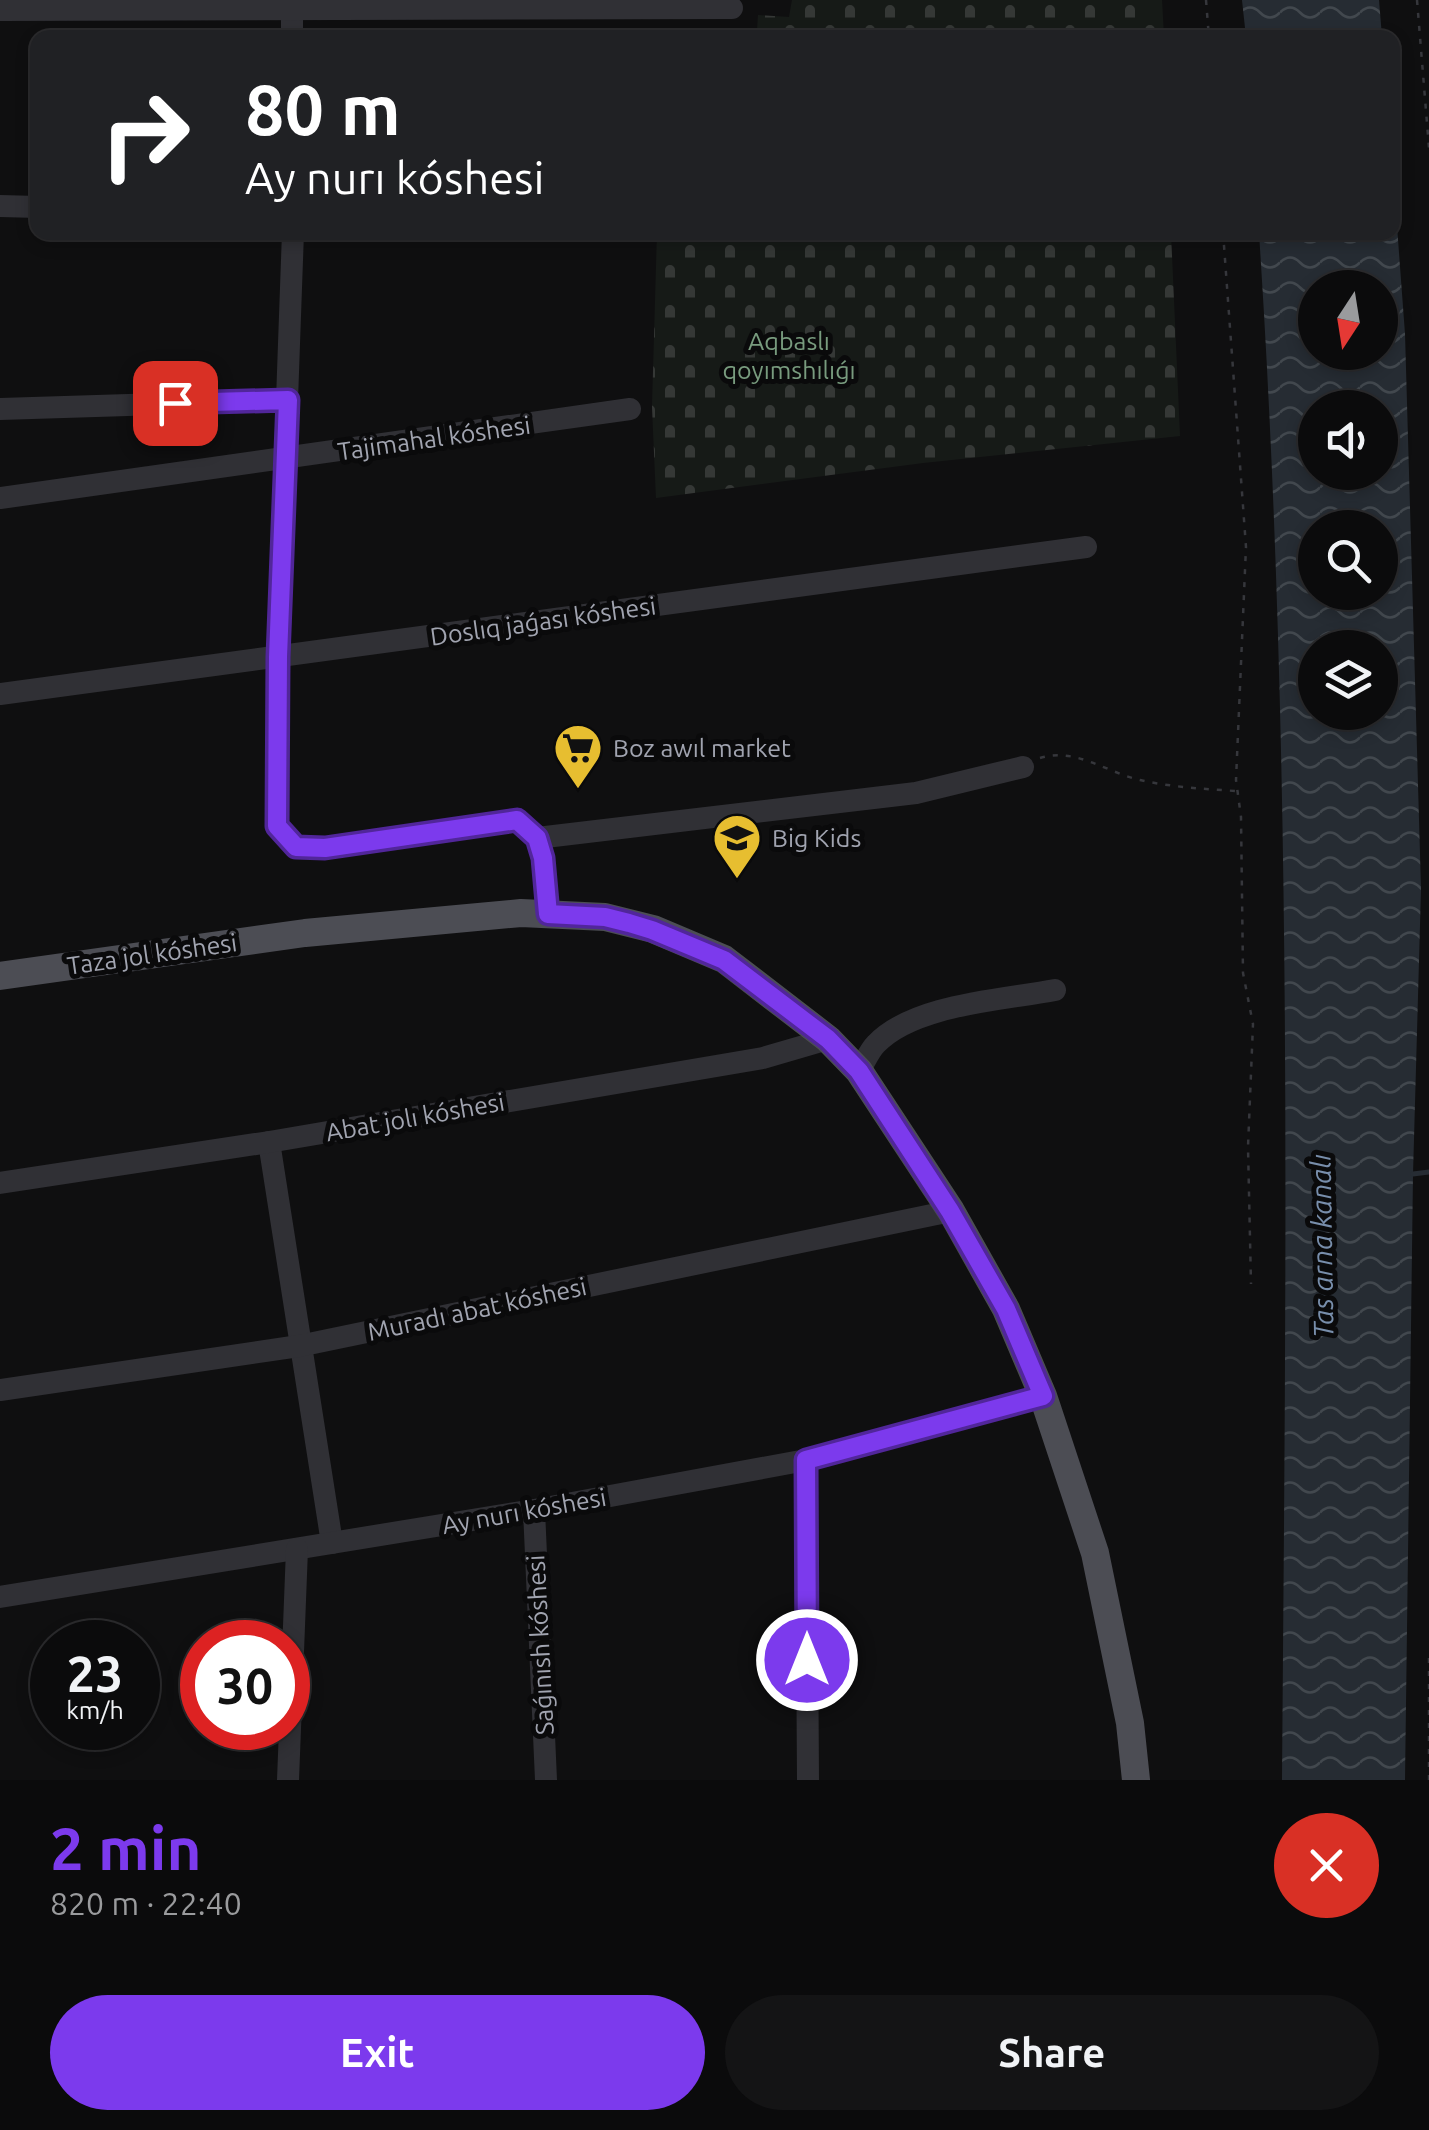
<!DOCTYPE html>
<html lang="en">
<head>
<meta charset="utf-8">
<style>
  :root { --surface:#0b0b0c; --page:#141415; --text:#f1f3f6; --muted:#9a9b9d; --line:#2b2b2d; --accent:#7c3aed }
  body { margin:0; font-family:Ubuntu,sans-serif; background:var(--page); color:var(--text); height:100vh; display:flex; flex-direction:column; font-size:38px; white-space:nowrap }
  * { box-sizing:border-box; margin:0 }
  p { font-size:32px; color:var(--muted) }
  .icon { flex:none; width:55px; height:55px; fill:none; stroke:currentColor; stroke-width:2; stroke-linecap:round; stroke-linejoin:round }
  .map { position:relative; height:1780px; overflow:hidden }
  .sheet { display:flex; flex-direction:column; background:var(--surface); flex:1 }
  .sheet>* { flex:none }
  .banner { position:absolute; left:30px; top:30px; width:1370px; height:210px; border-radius:20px; box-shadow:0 5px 15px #0003,0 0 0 2px var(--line); background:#202124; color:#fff; overflow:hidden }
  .needle { width:65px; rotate:192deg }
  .buttons { position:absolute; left:1298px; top:270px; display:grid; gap:20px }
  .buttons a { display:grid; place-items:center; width:100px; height:100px; border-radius:50%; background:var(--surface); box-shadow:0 5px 15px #0003,0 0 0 2px var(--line); font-size:50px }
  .speed { position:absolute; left:30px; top:1620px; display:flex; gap:20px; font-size:50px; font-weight:700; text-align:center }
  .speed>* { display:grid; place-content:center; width:130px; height:130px; border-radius:50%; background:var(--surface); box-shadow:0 5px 15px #0003,0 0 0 2px var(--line); line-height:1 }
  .speed small { font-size:25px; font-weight:400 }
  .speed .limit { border:15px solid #d22; background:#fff; color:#111 }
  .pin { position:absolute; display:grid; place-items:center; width:85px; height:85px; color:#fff; margin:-42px; border-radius:20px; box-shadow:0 5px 15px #0006 }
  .me { position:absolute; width:110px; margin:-55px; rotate:0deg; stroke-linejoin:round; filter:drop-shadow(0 0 8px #0008) }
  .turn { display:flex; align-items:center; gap:35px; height:210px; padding:0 50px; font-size:45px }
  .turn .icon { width:130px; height:130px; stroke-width:2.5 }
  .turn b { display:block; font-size:70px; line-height:85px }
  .round { display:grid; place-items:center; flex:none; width:105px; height:105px; border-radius:52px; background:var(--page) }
  .head { display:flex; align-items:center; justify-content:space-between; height:170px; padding:0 50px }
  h1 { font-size:60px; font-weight:700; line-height:75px; color:var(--accent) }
  .action { display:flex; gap:20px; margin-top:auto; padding:20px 50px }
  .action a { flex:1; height:115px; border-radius:60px; background:var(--accent); color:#fff; font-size:40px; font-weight:700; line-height:115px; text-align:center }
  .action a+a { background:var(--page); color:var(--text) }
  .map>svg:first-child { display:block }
  .cemetery { fill:url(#cemetery-stones) }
  .water { fill:url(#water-waves); fill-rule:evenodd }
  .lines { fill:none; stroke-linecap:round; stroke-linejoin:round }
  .stream { stroke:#262c33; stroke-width:5 }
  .path { stroke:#36373c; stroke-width:2.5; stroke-dasharray:5 8; stroke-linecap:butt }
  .minor { stroke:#303035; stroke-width:22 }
  .major { stroke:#4c4d54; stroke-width:28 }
  .route-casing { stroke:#51269a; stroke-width:25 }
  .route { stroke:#7c3aed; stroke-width:18 }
  .labels { text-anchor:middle; stroke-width:10; stroke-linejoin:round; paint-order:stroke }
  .park-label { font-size:25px; fill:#789b7e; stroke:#0a0a0b }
  .street-label { font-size:25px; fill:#a1a4b0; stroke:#0a0a0b }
  .poi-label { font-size:25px; fill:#a1a4b0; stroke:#0a0a0b; text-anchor:start }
  .water-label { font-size:28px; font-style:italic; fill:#788eab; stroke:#0a0a0b }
</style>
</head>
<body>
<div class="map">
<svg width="1429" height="1780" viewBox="0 0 1429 1780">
  <defs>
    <pattern id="cemetery-stones" width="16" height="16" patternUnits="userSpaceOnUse" patternTransform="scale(2.5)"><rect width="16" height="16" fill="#161a17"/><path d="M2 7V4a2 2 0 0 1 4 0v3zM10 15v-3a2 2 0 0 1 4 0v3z" fill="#353836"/></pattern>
    <pattern id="water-waves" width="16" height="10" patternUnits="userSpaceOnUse" patternTransform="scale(2.5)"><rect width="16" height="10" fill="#262c33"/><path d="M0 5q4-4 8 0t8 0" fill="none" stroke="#42484e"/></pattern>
  </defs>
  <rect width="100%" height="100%" fill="#0f0f10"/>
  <g class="cemetery">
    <path d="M792 0H1162L1164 37H662V34L757 31 758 15 789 17Z"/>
    <path d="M657 233H1171L1180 436 923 463 656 498 652 407Z"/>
  </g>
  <g class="water">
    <path d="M1242 0H1379L1382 37H1246Z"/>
    <path d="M1393 172 1405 334 1421 889 1413 1174 1405 1780H1282C1286 1264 1293 747 1259 233L1392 232ZM1315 288H1380V352H1315ZM1315 408H1380V472H1315ZM1315 528H1380V592H1315ZM1315 648H1380V712H1315Z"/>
  </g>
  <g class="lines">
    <path class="stream" d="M1413 1174 1429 1172"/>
    <g class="path">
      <path d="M1206 0 1209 38"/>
      <path d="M1417 0 1429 148"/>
      <path d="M1223 232 1246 547 1236 780 1241 817 1243 973 1253 1024 1248 1147 1251 1284"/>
      <path d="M1040 758C1076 747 1105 772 1140 780 1171 787 1203 789 1236 791"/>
      <path d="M1429 1780V1656"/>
    </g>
    <g class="minor">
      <path d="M292 0V38"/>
      <path d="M0 10 732 8"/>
      <path d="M0 206 38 207"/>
      <path d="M293 232C286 430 278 628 277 826L296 847 325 848 517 820 537 838 543 858 548 915"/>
      <path d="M0 409 287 400"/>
      <path d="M0 498 630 409"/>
      <path d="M0 694 1086 547"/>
      <path d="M537 838 916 793 1023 767"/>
      <path d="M859 1071C865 1062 869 1051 876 1044 914 1004 1003 1000 1055 990"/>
      <path d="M269 1142 332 1543"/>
      <path d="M0 1183 269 1142 763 1058 828 1039"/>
      <path d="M0 1390 299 1346 951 1211"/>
      <path d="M806 1460 808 1780"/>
      <path d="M534 1510 546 1780"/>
      <path d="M0 1597 534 1510 806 1460 1043 1396"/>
      <path d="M288 1780 297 1549"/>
    </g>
    <path class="major" d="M0 976 305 933 521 913 605 917 653 929 724 959 828 1039 859 1071 951 1211 1006 1309 1043 1396 1095 1553 1130 1723 1136 1780"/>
  </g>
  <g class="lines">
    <g class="route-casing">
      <path id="route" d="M175 403 288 400 278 657 277 826 296 847 325 848 517 820 537 838 543 858 548 914 605 917 629 923 652 930 724 960 828 1039 859 1071 950 1211 1006 1309 1043 1396 806 1460 807 1660"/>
    </g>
    <use href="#route" class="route"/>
  </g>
  <defs>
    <g id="supermarket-pin" transform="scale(2.5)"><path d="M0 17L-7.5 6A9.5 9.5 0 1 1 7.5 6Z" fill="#e7be30" stroke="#0a0a0b"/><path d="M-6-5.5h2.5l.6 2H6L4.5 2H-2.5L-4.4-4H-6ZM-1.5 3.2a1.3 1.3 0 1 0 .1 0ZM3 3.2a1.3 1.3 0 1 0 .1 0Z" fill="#111"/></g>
    <g id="school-pin" transform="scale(2.5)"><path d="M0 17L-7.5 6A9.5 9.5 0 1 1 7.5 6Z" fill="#e7be30" stroke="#0a0a0b"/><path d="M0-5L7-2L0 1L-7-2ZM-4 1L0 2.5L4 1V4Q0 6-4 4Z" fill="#111"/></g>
  </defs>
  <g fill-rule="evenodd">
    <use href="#supermarket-pin" x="578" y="748"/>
    <use href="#school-pin" x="737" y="838"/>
  </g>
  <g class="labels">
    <g class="park-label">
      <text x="789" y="350">Aqbaslı<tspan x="789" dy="29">qoyımshılıǵı</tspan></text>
    </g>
    <g class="street-label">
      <text transform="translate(434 438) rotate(-8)" y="9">Tajimahal kóshesi</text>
      <text transform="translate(543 621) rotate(-8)" y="9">Doslıq jaǵası kóshesi</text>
      <text transform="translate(152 954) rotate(-8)" y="9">Taza jol kóshesi</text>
      <text transform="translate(415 1117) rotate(-10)" y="9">Abat jolı kóshesi</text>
      <text transform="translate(477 1309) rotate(-12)" y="9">Muradı abat kóshesi</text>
      <text transform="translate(524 1511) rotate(-10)" y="9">Ay nurı kóshesi</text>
      <text transform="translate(540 1645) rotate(-93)" y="9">Saǵınısh kóshesi</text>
    </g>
    <g class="poi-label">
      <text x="613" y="757">Boz awıl market</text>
      <text x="772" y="847">Big Kids</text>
    </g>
    <g class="water-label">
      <text transform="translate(1322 1246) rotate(-91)" y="10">Tas arna kanalı</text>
    </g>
  </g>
</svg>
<div class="buttons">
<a><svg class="needle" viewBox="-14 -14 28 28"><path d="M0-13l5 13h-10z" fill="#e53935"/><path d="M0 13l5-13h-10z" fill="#9a9b9d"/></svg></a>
<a><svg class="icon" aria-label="sound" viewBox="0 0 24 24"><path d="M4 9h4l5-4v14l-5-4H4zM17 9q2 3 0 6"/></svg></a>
<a><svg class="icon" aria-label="search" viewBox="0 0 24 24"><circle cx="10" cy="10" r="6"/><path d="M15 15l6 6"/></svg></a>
<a><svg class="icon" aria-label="layers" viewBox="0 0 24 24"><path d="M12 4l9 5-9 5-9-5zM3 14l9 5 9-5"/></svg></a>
</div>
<div class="speed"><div>23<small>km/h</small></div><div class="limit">30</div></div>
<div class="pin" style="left:175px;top:403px;background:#d93025"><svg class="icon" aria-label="arrive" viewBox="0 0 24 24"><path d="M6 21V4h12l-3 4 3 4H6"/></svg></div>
<svg class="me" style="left:807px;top:1660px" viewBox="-20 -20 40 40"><circle r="17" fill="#7c3aed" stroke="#fff" stroke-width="3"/><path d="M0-11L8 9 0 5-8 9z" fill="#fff"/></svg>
<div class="banner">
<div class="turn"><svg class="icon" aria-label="right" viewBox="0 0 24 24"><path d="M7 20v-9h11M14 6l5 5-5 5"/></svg><div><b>80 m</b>Ay nurı kóshesi</div></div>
</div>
</div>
<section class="sheet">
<div class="head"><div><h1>2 min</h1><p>820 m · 22:40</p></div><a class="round" style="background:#d93025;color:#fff"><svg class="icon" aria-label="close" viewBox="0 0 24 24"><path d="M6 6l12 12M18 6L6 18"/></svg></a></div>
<div class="action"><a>Exit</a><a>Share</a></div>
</section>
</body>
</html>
